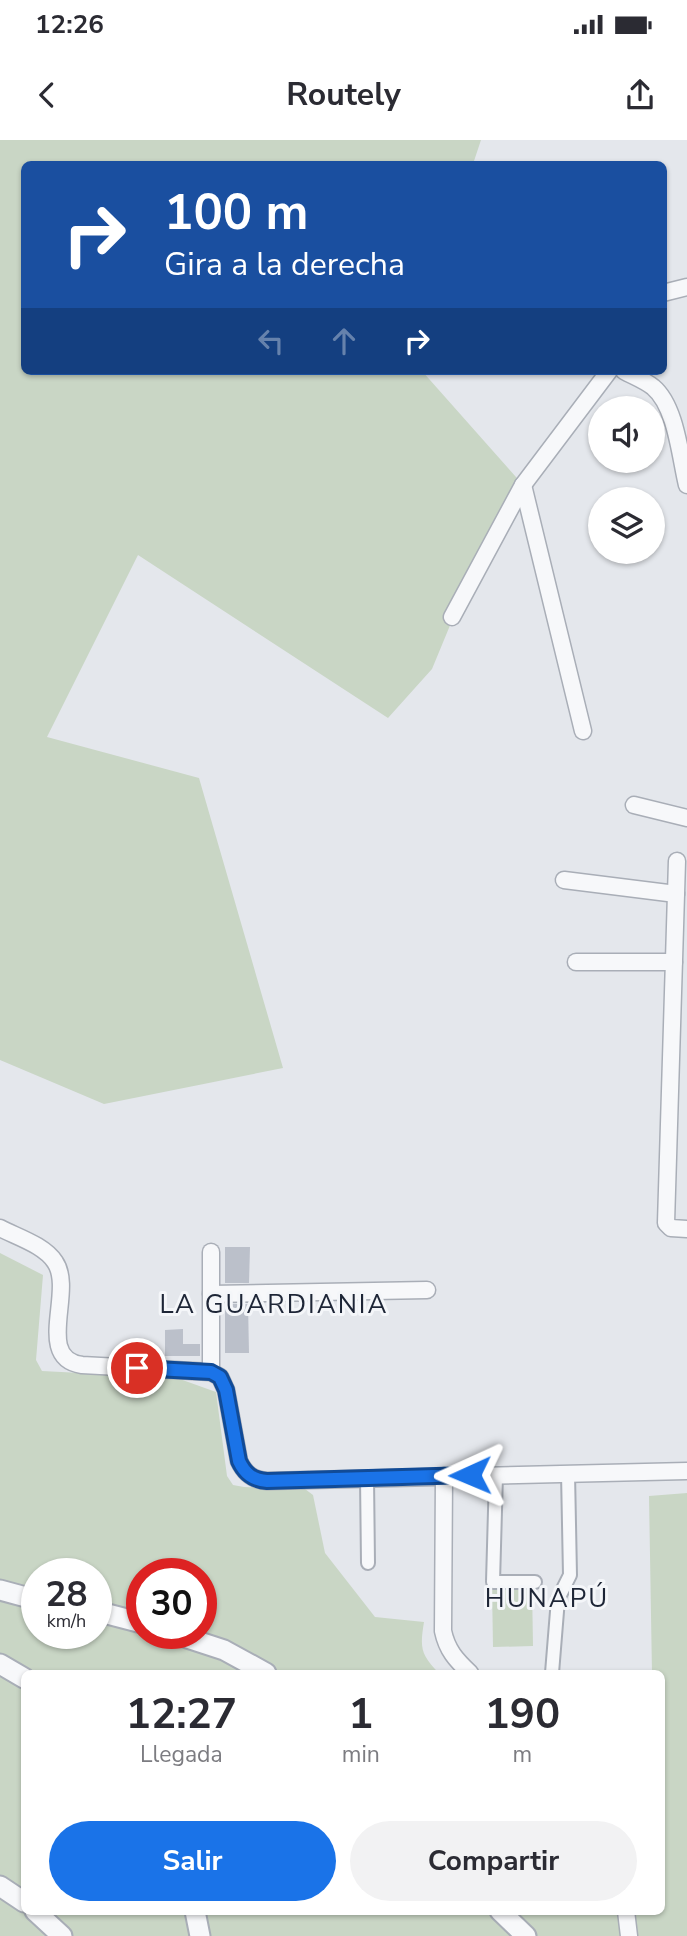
<!DOCTYPE html>
<html lang="es">
<head>
<meta charset="utf-8">
<style>
  :root { --surface:#fff; --page:#f2f2f3; --text:#2b2b33; --muted:#7c7c81; --accent:#1a73e8 }
  body { margin:0; font-family:"Nunito Sans",sans-serif; background:var(--page); color:var(--text); height:100vh; display:flex; flex-direction:column; font-size:26px; white-space:nowrap }
  * { box-sizing:border-box; margin:0 }
  p { font-size:23px; color:var(--muted) }
  .icon { flex:none; width:38px; height:38px; fill:none; stroke:currentColor; stroke-width:2; stroke-linecap:round; stroke-linejoin:round }
  .map { position:relative; flex:1; overflow:hidden }
  .sheet { position:absolute; left:21px; top:1530px; width:644px; height:245px; display:flex; flex-direction:column; background:var(--surface); border-radius:10px; box-shadow:0 2px 5px #0004 }
  .sheet>* { flex:none }
  .hud { position:absolute; left:21px; top:21px; width:646px; height:214px; border-radius:10px; box-shadow:0 2px 5px #0004; background:#1a4fa0; color:#fff; overflow:hidden }
  .buttons { position:absolute; left:588px; top:256px; display:grid; gap:14px }
  .buttons a { display:grid; place-items:center; width:77px; height:77px; border-radius:50%; background:var(--surface); box-shadow:0 2px 5px #0004; font-size:35px }
  .speed { position:absolute; left:21px; top:1418px; display:flex; gap:14px; font-size:35px; font-weight:700; text-align:center }
  .speed>* { display:grid; place-content:center; width:91px; height:91px; border-radius:50%; background:var(--surface); box-shadow:0 2px 5px #0004; line-height:1 }
  .speed small { font-size:18px; font-weight:400 }
  .speed .limit { border:10px solid #d22; background:#fff; color:#111 }
  .pin { position:absolute; display:grid; place-items:center; width:60px; height:60px; color:#fff; margin:-30px; border:4px solid #fff; border-radius:50%; box-shadow:0 2px 7px #0007 }
  .me { position:absolute; width:77px; margin:-38px; rotate:269deg; stroke-linejoin:round; filter:drop-shadow(0 0 5px #0008) }
  .turn { display:flex; align-items:center; gap:24px; height:147px; padding:0 28px; font-size:32px }
  .turn .icon { width:91px; height:91px; stroke-width:2.5 }
  .turn b { display:block; font-size:49px; line-height:60px }
  .lanes { display:flex; align-items:center; height:66px; padding:0 28px; background:#0003; justify-content:center; gap:35px; direction:ltr }
  .lanes .off { opacity:.35 }
  .eta { display:flex; justify-content:space-evenly; align-items:center; height:119px; text-align:center }
  .eta b { font-size:42px; font-weight:700; line-height:49px }
  .cta { display:flex; gap:14px; margin-top:auto; padding:14px 28px }
  .cta a { flex:1; height:80px; border-radius:42px; background:var(--accent); color:#fff; font-size:28px; font-weight:700; line-height:80px; text-align:center }
  .cta a+a { background:var(--page); color:var(--text) }
  .status { display:flex; justify-content:space-between; align-items:center; height:49px; padding:0 35px; background:var(--surface); direction:ltr }
  .status svg { height:19px; fill:currentColor }
  header { display:flex; justify-content:space-between; align-items:center; height:91px; padding:0 28px; background:var(--surface); font-size:32px; font-weight:700 }
  .map>svg:first-child { display:block }
  .green { fill:#c9d6c5; fill-rule:evenodd }
  .building { fill:#bbc0ca }
  .lines { fill:none; stroke-linecap:round; stroke-linejoin:round }
  .pedestrian-casing { stroke:#a9aeb7; stroke-width:16 }
  .minor-casing { stroke:#a9aeb7; stroke-width:19 }
  .tertiary-casing { stroke:#a9aeb7; stroke-width:23 }
  .pedestrian { stroke:#f7f8fa; stroke-width:12 }
  .minor { stroke:#f7f8fa; stroke-width:16 }
  .tertiary { stroke:#f7f8fa; stroke-width:19 }
  .route-casing { stroke:#114b97; stroke-width:18 }
  .route { stroke:#1a73e8; stroke-width:12 }
  .labels { text-anchor:middle; stroke-width:6; stroke-linejoin:round; paint-order:stroke }
  .neighbourhood-label { font-size:26px; letter-spacing:2px; fill:#1d2536; stroke:#f4f6f9 }
</style>
</head>
<body>
<div class="status"><b>12:26</b><svg viewBox="0 0 49 12"><path d="M0 12V9h3v3zM5 12V6h3v6zM10 12V3h3v9zM15 12V0h3v12zM26 1h20v11H26zM47 4h2v5h-2z"/></svg></div>
<header><svg class="icon" aria-label="back" viewBox="0 0 24 24"><path d="M15 5l-7 7 7 7"/></svg>Routely<svg class="icon" aria-label="share" viewBox="0 0 24 24"><path d="M12 15V3M7 8l5-5 5 5M5 13v7h14v-7"/></svg></header>
<div class="map">
<svg width="687" height="1796" viewBox="0 0 687 1796">
  <rect width="100%" height="100%" fill="#e4e7ec"/>
  <g class="green">
    <path d="M0 0H481L473 24H24V231H422L523 345 463 454 432 529 388 578 138 415 47 597 199 638 283 928 104 964 0 920Z"/>
    <path d="M0 1113 43 1135 36 1220 42 1231 177 1238 216 1252 227 1336 233 1345 244 1347 305 1349 313 1355 325 1413 375 1477 424 1482C420 1507 420 1514 439 1533H24V1771H662V1533H652L649 1356 687 1353V1796H0ZM37 1433H96V1493H37ZM142 1433H201V1493H142Z"/>
    <path d="M532 1446 533 1506 493 1507 492 1447Z"/>
  </g>
  <g class="building">
    <path d="M225 1107H250L249 1143H225Z"/>
    <path d="M225 1164H248L249 1213H225Z"/>
    <path d="M183 1189V1204H200V1216H165V1190Z"/>
  </g>
  <g class="lines">
    <g class="pedestrian-casing">
      <g id="pedestrian">
        <path d="M496 1335 493 1442H535"/>
        <path d="M367 1338 368 1423"/>
        <path d="M552 1533 558 1459 570 1435 568 1333"/>
      </g>
    </g>
    <g class="minor-casing">
      <g id="minor">
        <path d="M663 153 687 147"/>
        <path d="M624 231C633 236 644 240 653 247 676 266 680 316 687 345"/>
        <path d="M523 345 583 591"/>
        <path d="M452 477 523 345 609 231"/>
        <path d="M634 665 687 678"/>
        <path d="M677 721 666 1083 671 1088 687 1089"/>
        <path d="M564 740 676 754"/>
        <path d="M576 822H674"/>
        <path d="M0 1088C17 1097 44 1105 55 1122 75 1151 34 1218 82 1225L211 1232 220 1237 226 1250 239 1321C245 1334 253 1340 267 1341L687 1331"/>
        <path d="M211 1112V1232"/>
        <path d="M211 1154 427 1150"/>
        <path d="M444 1336 443 1491C447 1510 456 1520 470 1533"/>
        <path d="M626 1771 629 1796"/>
      </g>
    </g>
    <g class="tertiary-casing">
      <g id="tertiary">
        <path d="M0 1450 37 1460"/>
        <path d="M96 1471 142 1483"/>
        <path d="M172 1493 224 1510 266 1533"/>
        <path d="M0 1524 24 1538"/>
        <path d="M0 1746 24 1762"/>
        <path d="M35 1771 62 1796"/>
        <path d="M195 1771 200 1796"/>
        <path d="M500 1771 526 1796"/>
      </g>
    </g>
    <use href="#pedestrian" class="pedestrian"/>
    <use href="#minor" class="minor"/>
    <use href="#tertiary" class="tertiary"/>
  </g>
  <g class="lines">
    <g class="route-casing">
      <path id="route" d="M137 1228 211 1232 220 1237 226 1250 239 1321C245 1334 253 1340 267 1341L470 1335"/>
    </g>
    <use href="#route" class="route"/>
  </g>
  <g class="labels">
    <g class="neighbourhood-label">
      <text x="274" y="1173">LA GUARDIANIA</text>
      <text x="547" y="1467">HUNAPÚ</text>
    </g>
  </g>
</svg>
<div class="buttons">
<a><svg class="icon" aria-label="sound" viewBox="0 0 24 24"><path d="M4 9h4l5-4v14l-5-4H4zM17 9q2 3 0 6"/></svg></a>
<a><svg class="icon" aria-label="layers" viewBox="0 0 24 24"><path d="M12 4l9 5-9 5-9-5zM3 14l9 5 9-5"/></svg></a>
</div>
<div class="speed"><div>28<small>km/h</small></div><div class="limit">30</div></div>
<div class="pin" style="left:137px;top:1228px;background:#d93025"><svg class="icon" aria-label="arrive" viewBox="0 0 24 24"><path d="M6 21V4h12l-3 4 3 4H6"/></svg></div>
<svg class="me" style="left:470px;top:1335px" viewBox="-20 -20 40 40"><path d="M0-17L14 15 0 8-14 15z" fill="#1a73e8" stroke="#fff" stroke-width="4"/></svg>
<div class="hud">
<div class="turn"><svg class="icon" aria-label="right" viewBox="0 0 24 24"><path d="M7 20v-9h11M14 6l5 5-5 5"/></svg><div><b>100 m</b>Gira a la derecha</div></div>
<div class="lanes"><svg class="icon off" aria-label="left" viewBox="0 0 24 24"><path d="M17 20v-9H6M10 6l-5 5 5 5"/></svg><svg class="icon off" aria-label="ahead" viewBox="0 0 24 24"><path d="M12 20V5M6 11l6-6 6 6"/></svg><svg class="icon" aria-label="right" viewBox="0 0 24 24"><path d="M7 20v-9h11M14 6l5 5-5 5"/></svg></div>
</div>
<section class="sheet">
<div class="eta">
<div><b>12:27</b><p>Llegada</p></div>
<div><b>1</b><p>min</p></div>
<div><b>190</b><p>m</p></div>
</div>
<div class="cta"><a>Salir</a><a>Compartir</a></div>
</section>
</div>
</body>
</html>
